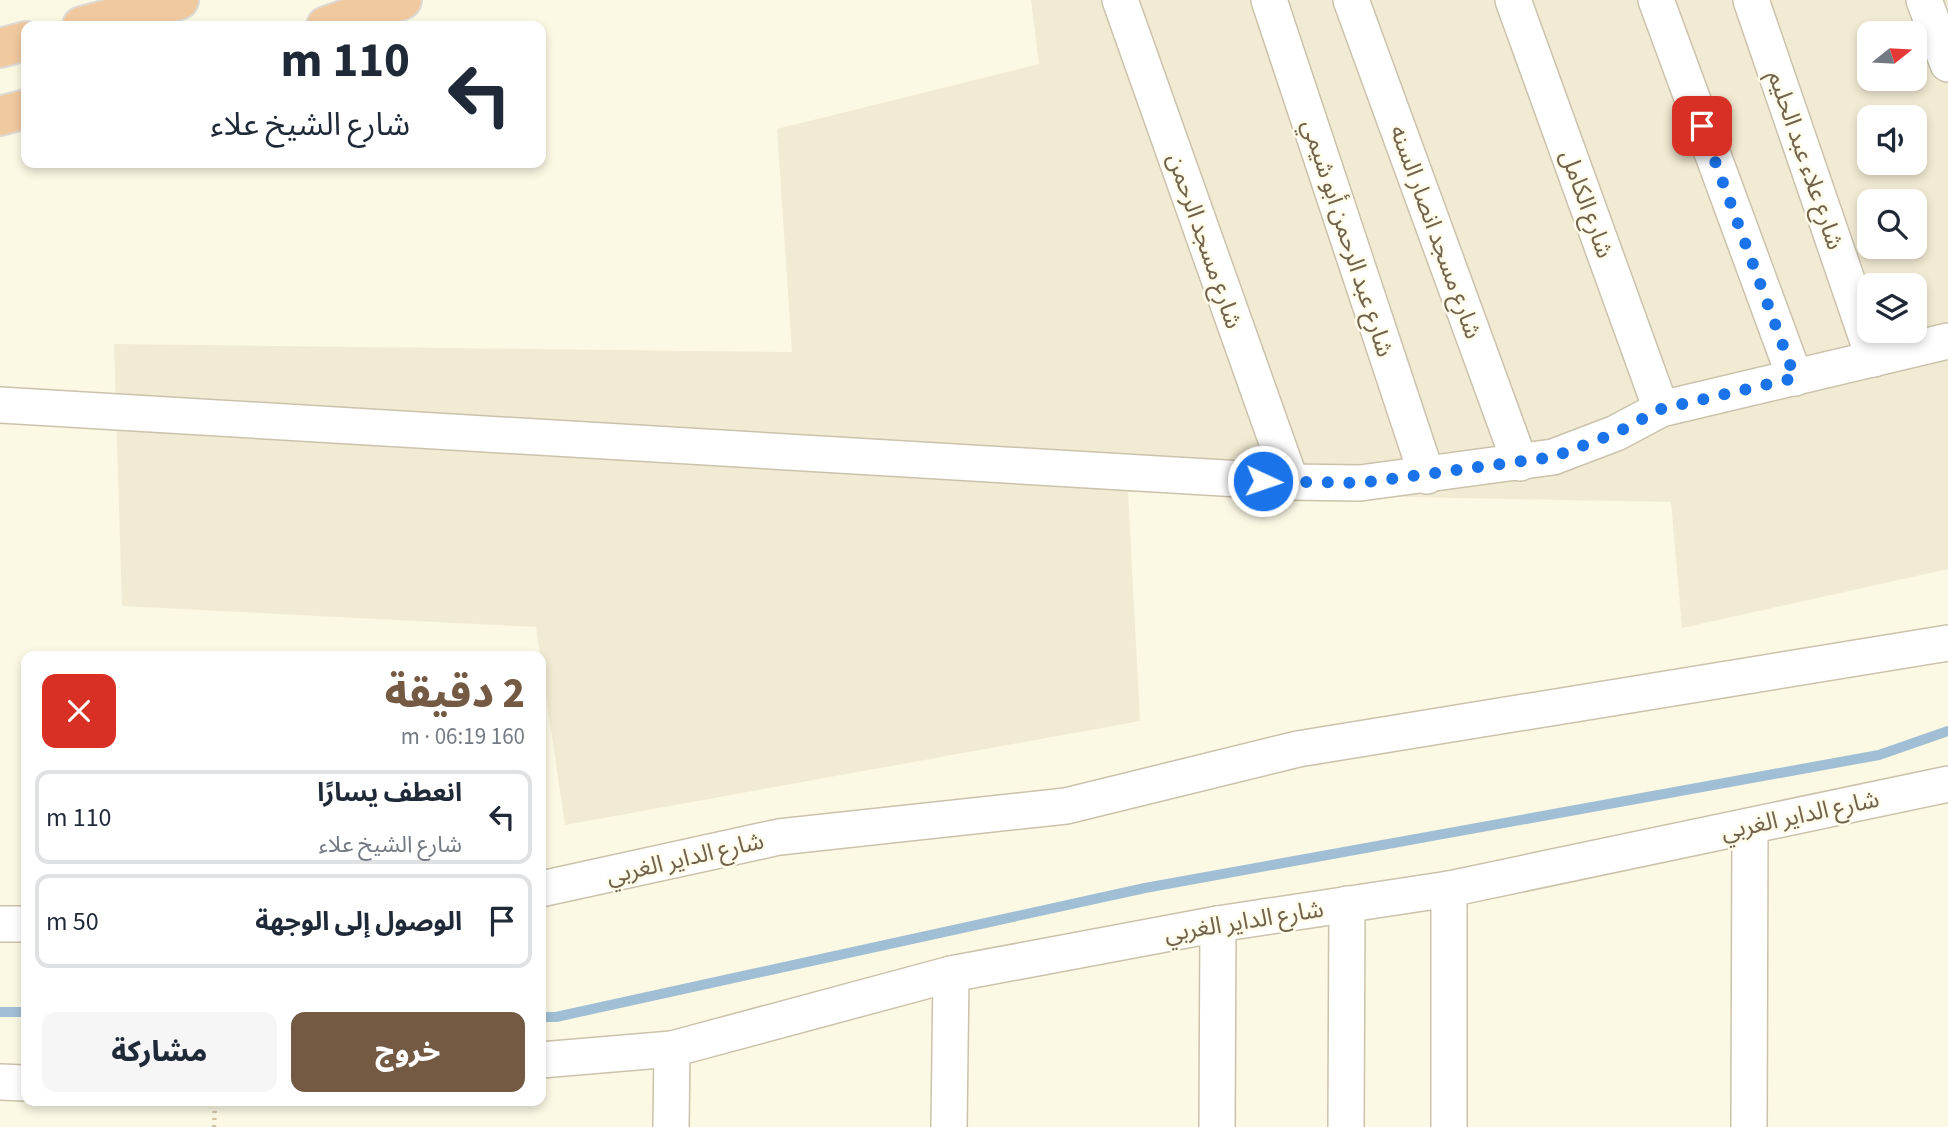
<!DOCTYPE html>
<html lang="ar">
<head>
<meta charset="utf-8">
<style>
  :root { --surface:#fff; --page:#f6f6f7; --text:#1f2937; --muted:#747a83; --line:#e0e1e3; --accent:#745943 }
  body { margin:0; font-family:"Source Sans 3","Noto Sans Arabic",sans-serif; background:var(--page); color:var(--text); direction:rtl; height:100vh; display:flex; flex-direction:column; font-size:26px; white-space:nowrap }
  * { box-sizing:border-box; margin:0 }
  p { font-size:23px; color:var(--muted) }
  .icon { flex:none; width:38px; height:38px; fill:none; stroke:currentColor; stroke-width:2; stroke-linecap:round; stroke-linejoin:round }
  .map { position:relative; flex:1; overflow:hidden; direction:ltr }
  .drawer { position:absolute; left:21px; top:651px; width:525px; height:455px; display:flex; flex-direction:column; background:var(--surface); border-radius:14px; box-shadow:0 4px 10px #0003; direction:rtl }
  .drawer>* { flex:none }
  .top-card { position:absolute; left:21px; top:21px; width:525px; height:147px; border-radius:14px; box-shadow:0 4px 10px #0003; direction:rtl; background:#fff; color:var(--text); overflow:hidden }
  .needle { width:46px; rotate:72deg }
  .fabs { position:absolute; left:1857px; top:21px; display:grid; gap:14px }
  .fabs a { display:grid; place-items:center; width:70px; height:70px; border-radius:14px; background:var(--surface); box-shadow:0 4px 10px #0003; font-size:35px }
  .pin { position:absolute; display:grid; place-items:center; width:60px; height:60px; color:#fff; margin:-30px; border-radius:14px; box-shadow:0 4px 10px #0006 }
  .me { position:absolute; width:77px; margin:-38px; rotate:93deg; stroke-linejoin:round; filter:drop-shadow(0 0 5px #0008) }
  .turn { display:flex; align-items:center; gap:24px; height:147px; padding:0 21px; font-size:32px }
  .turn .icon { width:91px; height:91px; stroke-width:2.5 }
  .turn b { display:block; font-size:49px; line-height:60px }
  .round { display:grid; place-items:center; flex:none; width:74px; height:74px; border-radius:14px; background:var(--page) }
  .overview { display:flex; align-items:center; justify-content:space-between; height:119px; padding:0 21px }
  h1 { font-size:42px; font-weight:800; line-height:52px; color:var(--accent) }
  .action { display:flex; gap:14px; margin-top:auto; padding:14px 21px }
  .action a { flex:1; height:80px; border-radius:14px; background:var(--accent); color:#fff; font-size:28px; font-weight:800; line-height:80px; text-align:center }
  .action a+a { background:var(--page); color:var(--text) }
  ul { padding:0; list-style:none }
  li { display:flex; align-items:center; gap:21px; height:94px; margin:0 14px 10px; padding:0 7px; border:4px solid var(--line); border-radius:14px }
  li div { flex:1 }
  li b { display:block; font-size:26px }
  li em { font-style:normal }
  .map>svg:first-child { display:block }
  .residential { fill:#f2ebd3; fill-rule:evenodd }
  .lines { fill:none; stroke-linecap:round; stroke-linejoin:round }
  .stream { stroke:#a1bfd4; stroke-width:10 }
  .street-casing { stroke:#cbc2ab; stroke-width:38 }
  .highway-casing { stroke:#dddad4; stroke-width:42 }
  .path { stroke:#d3c1a1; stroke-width:4.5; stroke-dasharray:2 5; stroke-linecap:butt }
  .street { stroke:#fff; stroke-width:35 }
  .highway { stroke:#f1c99f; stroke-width:38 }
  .route { stroke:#1a73e8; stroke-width:12; stroke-dasharray:0 21.6 }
  .labels { text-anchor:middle; stroke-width:5; stroke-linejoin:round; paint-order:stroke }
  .street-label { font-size:24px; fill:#71634b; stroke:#fefbea }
</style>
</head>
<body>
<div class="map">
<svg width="1948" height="1127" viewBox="0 0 1948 1127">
  <rect width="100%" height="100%" fill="#fbf8e4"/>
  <path class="residential" d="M1031 0H1948V569L1682 628 1671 502 1128 492 1140 721 565 825 536 627 122 606 114 344 792 352 777 129 1039 64ZM1869 33H1914V79H1869ZM1869 117H1914V163H1869ZM1869 201H1914V247H1869ZM1869 285H1914V331H1869Z"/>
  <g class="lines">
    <g class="stream">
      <path d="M0 1012H26"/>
      <path d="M541 1017H556L1145 888 1879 755 1948 731"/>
    </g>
    <g class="street-casing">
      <g id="street">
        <path d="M1120 0 1291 482"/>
        <path d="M1269 0 1427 476"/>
        <path d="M1351 0 1520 463"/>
        <path d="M1513 0 1661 409"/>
        <path d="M1656 0 1795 378"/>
        <path d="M1751 0 1874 359"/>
        <path d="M1924 0 1948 64"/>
        <path d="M0 405 1291 482 1360 483 1553 457 1616 433 1661 409 1948 341"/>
        <path d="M541 889 779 837 1066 806 1298 749 1948 643"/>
        <path d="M0 924H26"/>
        <path d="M541 1060 672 1049 951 974 1218 924 1449 889 1948 784"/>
        <path d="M0 1082 26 1083"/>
        <path d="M671 1127 672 1049"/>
        <path d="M949 1127 951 974"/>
        <path d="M1217 1127 1218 924"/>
        <path d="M1346 1127 1347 904"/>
        <path d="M1449 1127V889"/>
        <path d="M1749 1127 1750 826"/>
      </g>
    </g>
    <g class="highway-casing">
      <g id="highway">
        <path d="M82 26 179 0"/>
        <path d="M326 26 402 0"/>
        <path d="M0 48 26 41"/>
        <path d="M0 116 26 109"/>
      </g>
    </g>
    <path class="path" d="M214 1127 215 1101"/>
    <use href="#street" class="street"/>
    <use href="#highway" class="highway"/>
  </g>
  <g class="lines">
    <path class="route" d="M1263 481 1360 483 1553 457 1616 433 1661 409 1795 378 1702 126"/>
  </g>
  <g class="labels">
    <g class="street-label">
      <text transform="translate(1806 160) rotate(71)" y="8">شارع علاء عبد الحليم</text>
      <text transform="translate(1587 204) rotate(70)" y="8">شارع الكامل</text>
      <text transform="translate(1436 232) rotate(70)" y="8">شارع مسجد انصار السنه</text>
      <text transform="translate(1348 238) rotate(72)" y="8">شارع عبد الرحمن أبو شيمي</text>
      <text transform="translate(1205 241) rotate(71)" y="8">شارع مسجد الرحمن</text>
      <text transform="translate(1800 815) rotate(-12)" y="8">شارع الداير الغربي</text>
      <text transform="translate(685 858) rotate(-13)" y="8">شارع الداير الغربي</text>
      <text transform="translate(1244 921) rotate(-9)" y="8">شارع الداير الغربي</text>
    </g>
  </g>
</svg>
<div class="fabs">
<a><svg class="needle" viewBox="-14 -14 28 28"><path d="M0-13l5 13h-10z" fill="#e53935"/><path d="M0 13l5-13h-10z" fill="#747a83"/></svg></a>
<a><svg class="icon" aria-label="sound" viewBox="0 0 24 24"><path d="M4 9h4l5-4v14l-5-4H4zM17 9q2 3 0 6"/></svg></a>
<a><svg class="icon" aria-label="search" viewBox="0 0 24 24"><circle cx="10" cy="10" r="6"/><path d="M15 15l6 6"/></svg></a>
<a><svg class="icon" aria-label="layers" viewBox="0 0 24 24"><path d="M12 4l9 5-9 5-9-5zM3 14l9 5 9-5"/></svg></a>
</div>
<div class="pin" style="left:1702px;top:126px;background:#d93025"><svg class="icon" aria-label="arrive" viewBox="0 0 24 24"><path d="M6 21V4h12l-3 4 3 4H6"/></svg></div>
<svg class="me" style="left:1263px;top:481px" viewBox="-20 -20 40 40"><circle r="17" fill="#1a73e8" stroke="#fff" stroke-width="3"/><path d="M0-11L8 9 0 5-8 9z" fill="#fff"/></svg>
<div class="top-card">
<div class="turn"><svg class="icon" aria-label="left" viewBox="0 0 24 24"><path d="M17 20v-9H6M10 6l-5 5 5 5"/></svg><div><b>110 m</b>شارع الشيخ علاء</div></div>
</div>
<section class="drawer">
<div class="overview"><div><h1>2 دقيقة</h1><p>160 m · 06:19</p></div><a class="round" style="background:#d93025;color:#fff"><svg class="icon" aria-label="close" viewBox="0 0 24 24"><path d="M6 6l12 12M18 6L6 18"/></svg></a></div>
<ul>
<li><svg class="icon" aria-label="left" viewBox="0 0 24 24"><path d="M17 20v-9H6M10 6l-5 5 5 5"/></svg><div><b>انعطف يسارًا</b><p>شارع الشيخ علاء</p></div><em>110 m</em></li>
<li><svg class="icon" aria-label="arrive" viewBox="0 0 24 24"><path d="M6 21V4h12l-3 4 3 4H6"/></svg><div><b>الوصول إلى الوجهة</b></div><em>50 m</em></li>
</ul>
<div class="action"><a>خروج</a><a>مشاركة</a></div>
</section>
</div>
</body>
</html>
